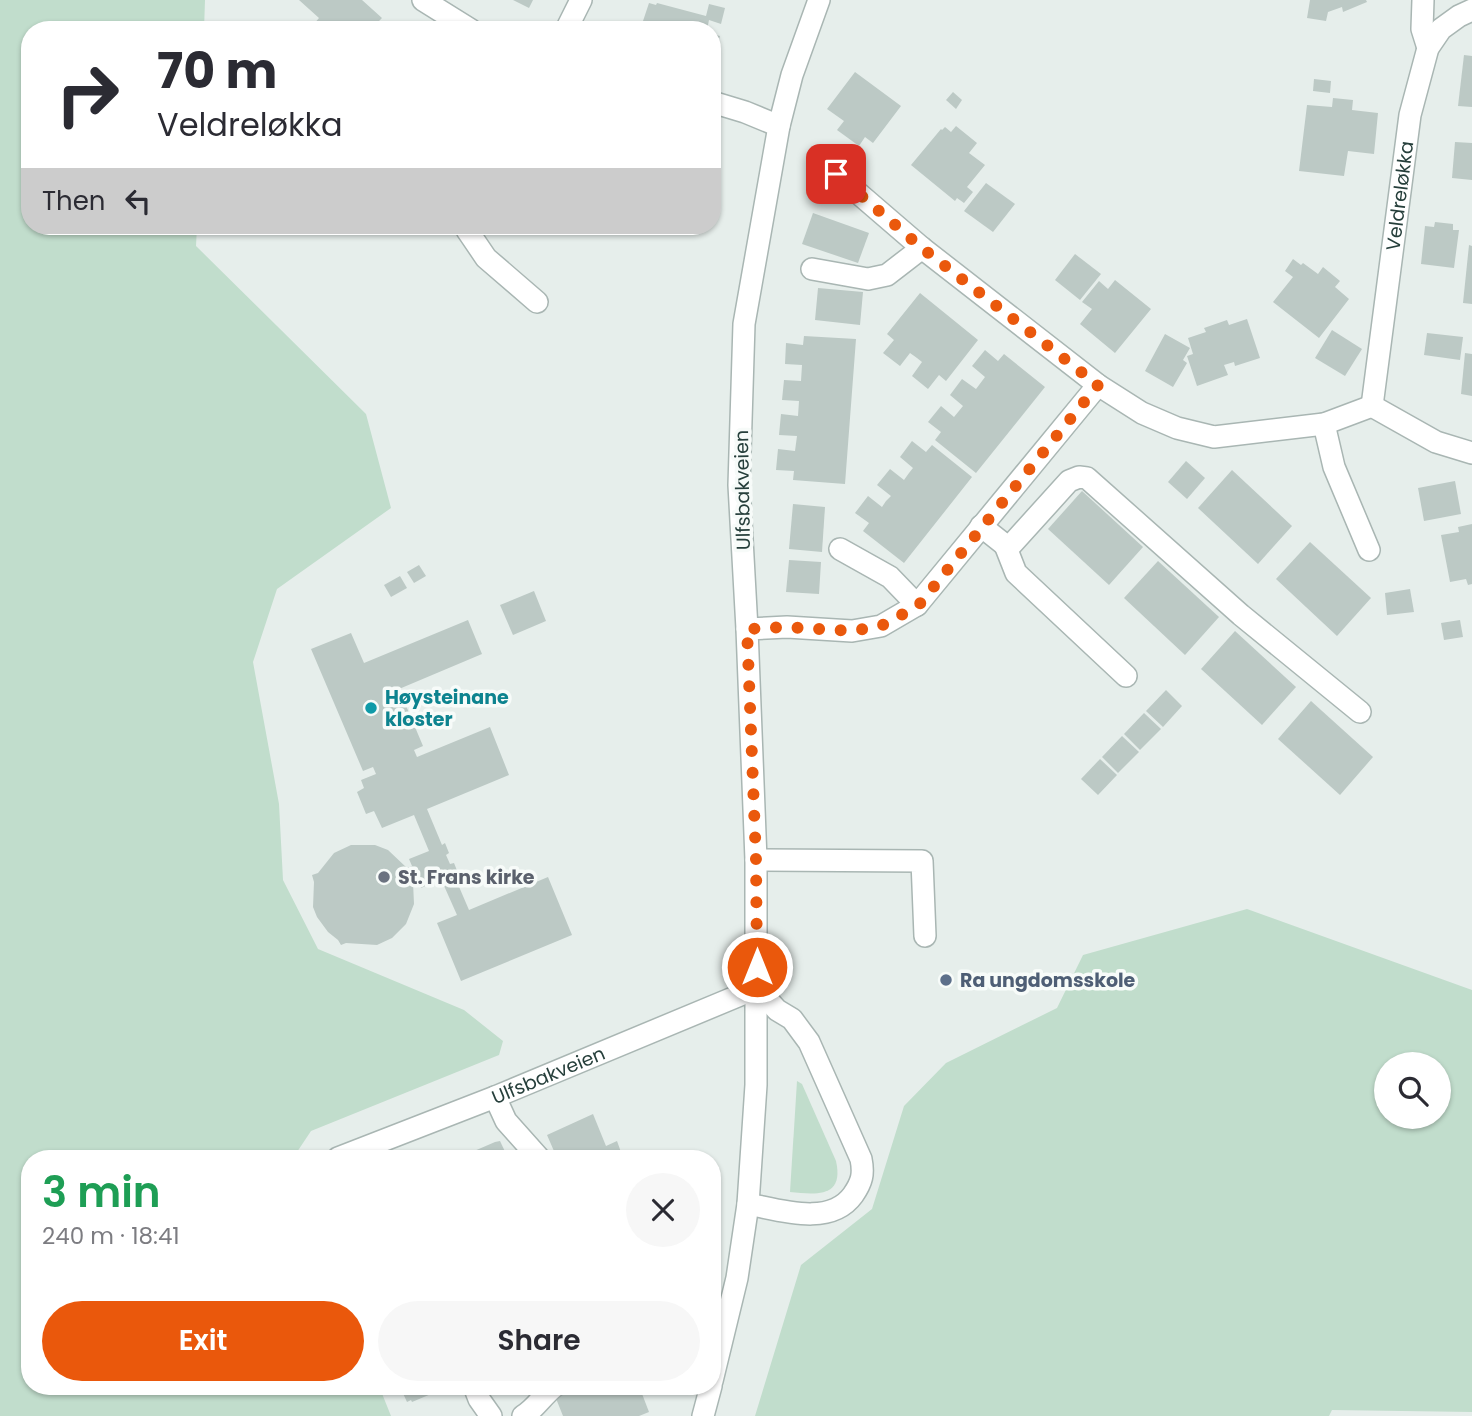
<!DOCTYPE html>
<html lang="en">
<head>
<meta charset="utf-8">
<style>
  :root { --surface:#fff; --page:#f7f7f7; --text:#2b2b33; --muted:#7c7c81; --accent:#ea580c }
  body { margin:0; font-family:Poppins,sans-serif; background:var(--page); color:var(--text); height:100vh; display:flex; flex-direction:column; font-size:26px; white-space:nowrap }
  * { box-sizing:border-box; margin:0 }
  p { font-size:23px; color:var(--muted) }
  .icon { flex:none; width:38px; height:38px; fill:none; stroke:currentColor; stroke-width:2; stroke-linecap:round; stroke-linejoin:round }
  .map { position:relative; flex:1; overflow:hidden }
  .details { position:absolute; left:21px; top:1150px; width:700px; height:245px; display:flex; flex-direction:column; background:var(--surface); border-radius:28px; box-shadow:0 2px 5px #0004 }
  .details>* { flex:none }
  .banner { position:absolute; left:21px; top:21px; width:700px; height:214px; border-radius:28px; box-shadow:0 2px 5px #0004; background:#fff; color:var(--text); overflow:hidden }
  .controls { position:absolute; left:1374px; top:1052px; display:grid; gap:14px }
  .controls a { display:grid; place-items:center; width:77px; height:77px; border-radius:50%; background:var(--surface); box-shadow:0 2px 5px #0004; font-size:35px }
  .pin { position:absolute; display:grid; place-items:center; width:60px; height:60px; color:#fff; margin:-30px; border-radius:14px; box-shadow:0 4px 10px #0006 }
  .me { position:absolute; width:77px; margin:-38px; rotate:0deg; stroke-linejoin:round; filter:drop-shadow(0 0 5px #0008) }
  .turn { display:flex; align-items:center; gap:24px; height:147px; padding:0 21px; font-size:32px }
  .turn .icon { width:91px; height:91px; stroke-width:2.5 }
  .turn b { display:block; font-size:49px; line-height:60px }
  .then { display:flex; align-items:center; height:66px; padding:0 21px; background:#0003; gap:14px; font-size:26px }
  .round { display:grid; place-items:center; flex:none; width:74px; height:74px; border-radius:37px; background:var(--page) }
  .headline { display:flex; align-items:center; justify-content:space-between; height:119px; padding:0 21px }
  h1 { font-size:42px; font-weight:600; line-height:52px; color:#1e9e55 }
  .primary-button { display:flex; gap:14px; margin-top:auto; padding:14px 21px }
  .primary-button a { flex:1; height:80px; border-radius:42px; background:var(--accent); color:#fff; font-size:28px; font-weight:600; line-height:80px; text-align:center }
  .primary-button a+a { background:var(--page); color:var(--text) }
  .map>svg:first-child { display:block }
  .green { fill:#c1ddcc; fill-rule:evenodd }
  .building { fill:#bcc9c5 }
  .lines { fill:none; stroke-linecap:round; stroke-linejoin:round }
  .minor-casing { stroke:#a9b6b3; stroke-width:24 }
  .minor { stroke:#fff; stroke-width:21 }
  .route { stroke:#ea580c; stroke-width:12; stroke-dasharray:0 21.6 }
  .culture-dot { fill:#0f9aa8; stroke:#f7fbf9; stroke-width:2.5 }
  .worship-dot { fill:#6b7280; stroke:#f7fbf9; stroke-width:2.5 }
  .service-dot { fill:#5c6f8a; stroke:#f7fbf9; stroke-width:2.5 }
  .labels { text-anchor:middle; stroke-width:7; stroke-linejoin:round; paint-order:stroke }
  .street-label { font-size:19px; fill:#263f3b; stroke:#f7fbf9 }
  .culture-label { font-size:19px; font-weight:bold; fill:#0d838f; stroke:#f7fbf9; text-anchor:start }
  .worship-label { font-size:19px; font-weight:bold; fill:#5b616d; stroke:#f7fbf9; text-anchor:start }
  .service-label { font-size:19px; font-weight:bold; fill:#4e5e75; stroke:#f7fbf9; text-anchor:start }
</style>
</head>
<body>
<div class="map">
<svg width="1472" height="1416" viewBox="0 0 1472 1416">
  <rect width="100%" height="100%" fill="#e6eeeb"/>
  <g class="green">
    <path d="M0 0H205L204 30H30V226H197L196 246 366 414 391 508 277 589 253 662 279 804 283 880 318 949 464 1010 503 1041 499 1055 311 1131 293 1158H30V1386H379L391 1416H0Z"/>
    <path d="M1247 909 1472 990V1412L1332 1410 1329 1416H755L801 1265 872 1209 904 1106 946 1063 1057 1008 1083 955ZM1438 1064V1116H1386V1064Z"/>
    <path d="M797 1081 802 1084 836 1161C844 1197 818 1195 790 1192Z"/>
  </g>
  <g class="building">
    <path d="M299 0H362L382 18 376 24 382 30H318L313 25 319 18Z"/>
    <path d="M513 0H533L529 8Z"/>
    <path d="M1310 0H1366L1367 2 1343 12 1342 7 1328 12 1326 21 1307 18Z"/>
    <path d="M649 3 656 5 657 3 706 16 709 4 725 8 721 24 709 20 707 30H640Z"/>
    <path d="M712 34 720 36 713 61H712Z"/>
    <path d="M1464 55 1472 56V107L1458 106Z"/>
    <path d="M855 72 901 106 873 143 865 137 859 146 837 130 844 121 827 109Z"/>
    <path d="M1314 79 1331 81 1330 93 1313 91Z"/>
    <path d="M953 92 962 100 956 109 946 100Z"/>
    <path d="M1333 98 1353 100 1352 110 1378 113 1374 154 1348 151 1344 176 1299 171 1307 105 1332 107Z"/>
    <path d="M956 126 977 143 969 153 985 165 967 187 973 192 964 203 957 198 955 201 911 165 941 129 942 130 945 127 951 132Z"/>
    <path d="M1455 142 1472 143V180L1452 178Z"/>
    <path d="M986 183 1015 204 993 232 964 211Z"/>
    <path d="M813 213 869 233 858 263 802 244Z"/>
    <path d="M1435 222 1453 224V230H1459L1454 268 1421 264 1425 226 1434 227Z"/>
    <path d="M1469 245 1472 246V304L1463 303Z"/>
    <path d="M1075 254 1101 274 1080 300 1055 280Z"/>
    <path d="M1293 259 1301 265 1303 263 1318 274 1323 267 1340 281 1335 287 1349 299 1319 338 1273 302 1293 277 1285 271Z"/>
    <path d="M1115 280 1151 309 1115 353 1080 324 1092 309 1082 302 1099 281 1108 289Z"/>
    <path d="M818 288 863 292 860 325 815 320Z"/>
    <path d="M920 293 978 340 946 381 939 375 928 389 912 376 922 362 917 358 910 353 900 366 883 353 894 340 887 334Z"/>
    <path d="M1247 319 1260 358 1235 366 1234 362 1224 365 1228 375 1197 386 1187 356 1193 354 1188 338 1206 332 1204 328 1227 320 1229 325Z"/>
    <path d="M1332 330 1362 349 1345 376 1315 358Z"/>
    <path d="M1427 333 1463 337 1460 360 1424 355Z"/>
    <path d="M1165 334 1190 348 1183 360 1187 363 1173 387 1145 371Z"/>
    <path d="M804 336 856 339 845 484 793 480 794 471 776 470 778 449 795 451 797 436 779 435 781 414 798 416 799 401 782 400 784 380 801 381 802 365 785 364 786 343 803 345Z"/>
    <path d="M985 350 998 361 1004 354 1045 387 976 473 935 440 941 432 928 422 941 406 954 417 963 406 950 395 962 379 976 389 985 377 972 366Z"/>
    <path d="M1465 353 1472 354V396L1461 394Z"/>
    <path d="M912 441 926 452 932 445 972 477 904 563 863 531 869 523 855 513 868 496 882 507 886 501 891 496 877 485 890 469 904 480 909 473 913 468 900 457Z"/>
    <path d="M1186 461 1205 478 1187 499 1168 482Z"/>
    <path d="M1232 470 1292 526 1258 564 1198 508Z"/>
    <path d="M1455 481 1461 514 1424 521 1418 488Z"/>
    <path d="M1082 491 1143 547 1109 585 1048 529Z"/>
    <path d="M793 504 825 507 822 552 789 549Z"/>
    <path d="M1472 524V584L1468 585 1466 579 1450 582 1441 535 1459 532 1458 527Z"/>
    <path d="M1310 542 1371 598 1337 636 1276 579Z"/>
    <path d="M789 560 821 562 819 594 786 592Z"/>
    <path d="M1158 561 1219 617 1185 655 1124 598Z"/>
    <path d="M419 565 426 576 414 583 407 572Z"/>
    <path d="M400 576 407 588 391 597 384 585Z"/>
    <path d="M1410 589 1414 612 1387 615 1385 593Z"/>
    <path d="M534 591 546 621 513 635 500 605Z"/>
    <path d="M468 620 482 654 399 689 423 746 414 750 417 757 490 727 509 775 427 809 442 845 445 843 449 853 446 855 450 864 454 863 458 873 454 875 469 910 548 877 572 935 461 981 437 923 457 915 441 879 421 888 418 880 413 882 414 904 406 924 392 938 377 945 346 943 341 945 338 940 328 932 317 917 313 907 314 882 312 875 318 873 334 853 351 845H375L388 850 407 868 412 866 409 859 429 851 414 815 382 828 374 811 366 814 357 792 364 788 361 780 376 774 373 767 363 771 311 649 351 633 364 663Z"/>
    <path d="M1460 620 1463 637 1444 640 1441 623Z"/>
    <path d="M1235 631 1296 687 1262 725 1201 669Z"/>
    <path d="M1166 690 1182 706 1163 727 1146 711Z"/>
    <path d="M1311 701 1373 757 1340 795 1278 739Z"/>
    <path d="M1144 713 1161 729 1140 750 1124 734Z"/>
    <path d="M1122 736 1139 752 1118 773 1102 757Z"/>
    <path d="M1100 759 1117 775 1098 795 1081 779Z"/>
    <path d="M593 1114 606 1146 617 1141 622 1155 612 1158H557L547 1135Z"/>
    <path d="M500 1141 508 1158H458L495 1142Z"/>
    <path d="M405 1386H450L412 1402 411 1400 407 1402 401 1389Z"/>
    <path d="M579 1386H639L649 1412 639 1416H563L555 1396Z"/>
  </g>
  <g class="lines">
    <g class="minor-casing">
      <g id="minor">
        <path d="M423 0 471 30"/>
        <path d="M1423 0 1422 29 1428 48"/>
        <path d="M566 30 581 0"/>
        <path d="M712 102 745 112 779 126"/>
        <path d="M836 174 922 248 1098 385 1142 413 1177 428 1214 437 1324 424 1372 406"/>
        <path d="M467 226V230L486 258 537 302"/>
        <path d="M812 269 868 279 887 275 922 248"/>
        <path id="s1" d="M1372 406 1410 115 1428 48 1441 29 1459 16 1472 10"/>
        <path d="M1372 406 1436 442 1472 453"/>
        <path d="M1324 424 1334 467 1369 550"/>
        <path d="M981 526 1005 545 1012 544 1069 481 1079 477 1087 478 1241 615 1360 712"/>
        <path d="M1005 545 1016 573 1126 676"/>
        <path d="M840 549 890 577 917 605"/>
        <path d="M747 629 787 627 852 631 881 626 917 605 1098 385"/>
        <path d="M756 860 922 861 925 936"/>
        <path d="M495 1097 506 1121 539 1158"/>
        <path id="s2" d="M338 1158 495 1097 757 988 777 1010 792 1019 809 1042 861 1159C864 1174 862 1182 853 1195 830 1227 780 1210 748 1204"/>
        <path d="M712 1381 737 1278 748 1204 756 1085V860L747 629 739 485 744 324 779 126 792 75 819 0"/>
        <path d="M474 1386 479 1399 491 1416"/>
        <path d="M523 1416C536 1408 543 1395 555 1386"/>
        <path d="M703 1416 711 1386"/>
      </g>
    </g>
    <use href="#minor" class="minor"/>
  </g>
  <g class="lines">
    <path class="route" d="M757 967 756 860 747 629 787 627 852 631 881 626 918 606 1098 385 922 248 836 174"/>
  </g>
  <circle class="culture-dot" cx="371" cy="708" r="7"/>
  <circle class="worship-dot" cx="384" cy="877" r="7"/>
  <circle class="service-dot" cx="946" cy="980" r="7"/>
  <g class="labels">
    <g class="street-label">
      <text dy="7" stroke="none"><textPath href="#s1" startOffset="212">Veldreløkka</textPath></text>
      <text transform="translate(742 490) rotate(-91)" y="7">Ulfsbakveien</text>
      <text dy="7" stroke="none"><textPath href="#s2" startOffset="226">Ulfsbakveien</textPath></text>
    </g>
    <g class="culture-label">
      <text x="385" y="704">Høysteinane<tspan x="385" dy="22">kloster</tspan></text>
    </g>
    <g class="worship-label">
      <text x="398" y="884">St. Frans kirke</text>
    </g>
    <g class="service-label">
      <text x="960" y="987">Ra ungdomsskole</text>
    </g>
  </g>
</svg>
<div class="controls">
<a><svg class="icon" aria-label="search" viewBox="0 0 24 24"><circle cx="10" cy="10" r="6"/><path d="M15 15l6 6"/></svg></a>
</div>
<div class="pin" style="left:836px;top:174px;background:#d93025"><svg class="icon" aria-label="arrive" viewBox="0 0 24 24"><path d="M6 21V4h12l-3 4 3 4H6"/></svg></div>
<svg class="me" style="left:757px;top:967px" viewBox="-20 -20 40 40"><circle r="17" fill="#ea580c" stroke="#fff" stroke-width="3"/><path d="M0-11L8 9 0 5-8 9z" fill="#fff"/></svg>
<div class="banner">
<div class="turn"><svg class="icon" aria-label="right" viewBox="0 0 24 24"><path d="M7 20v-9h11M14 6l5 5-5 5"/></svg><div><b>70 m</b>Veldreløkka</div></div>
<div class="then">Then<svg class="icon" aria-label="left" viewBox="0 0 24 24"><path d="M17 20v-9H6M10 6l-5 5 5 5"/></svg></div>
</div>
<section class="details">
<div class="headline"><div><h1>3 min</h1><p>240 m · 18:41</p></div><a class="round"><svg class="icon" aria-label="close" viewBox="0 0 24 24"><path d="M6 6l12 12M18 6L6 18"/></svg></a></div>
<div class="primary-button"><a>Exit</a><a>Share</a></div>
</section>
</div>
</body>
</html>
